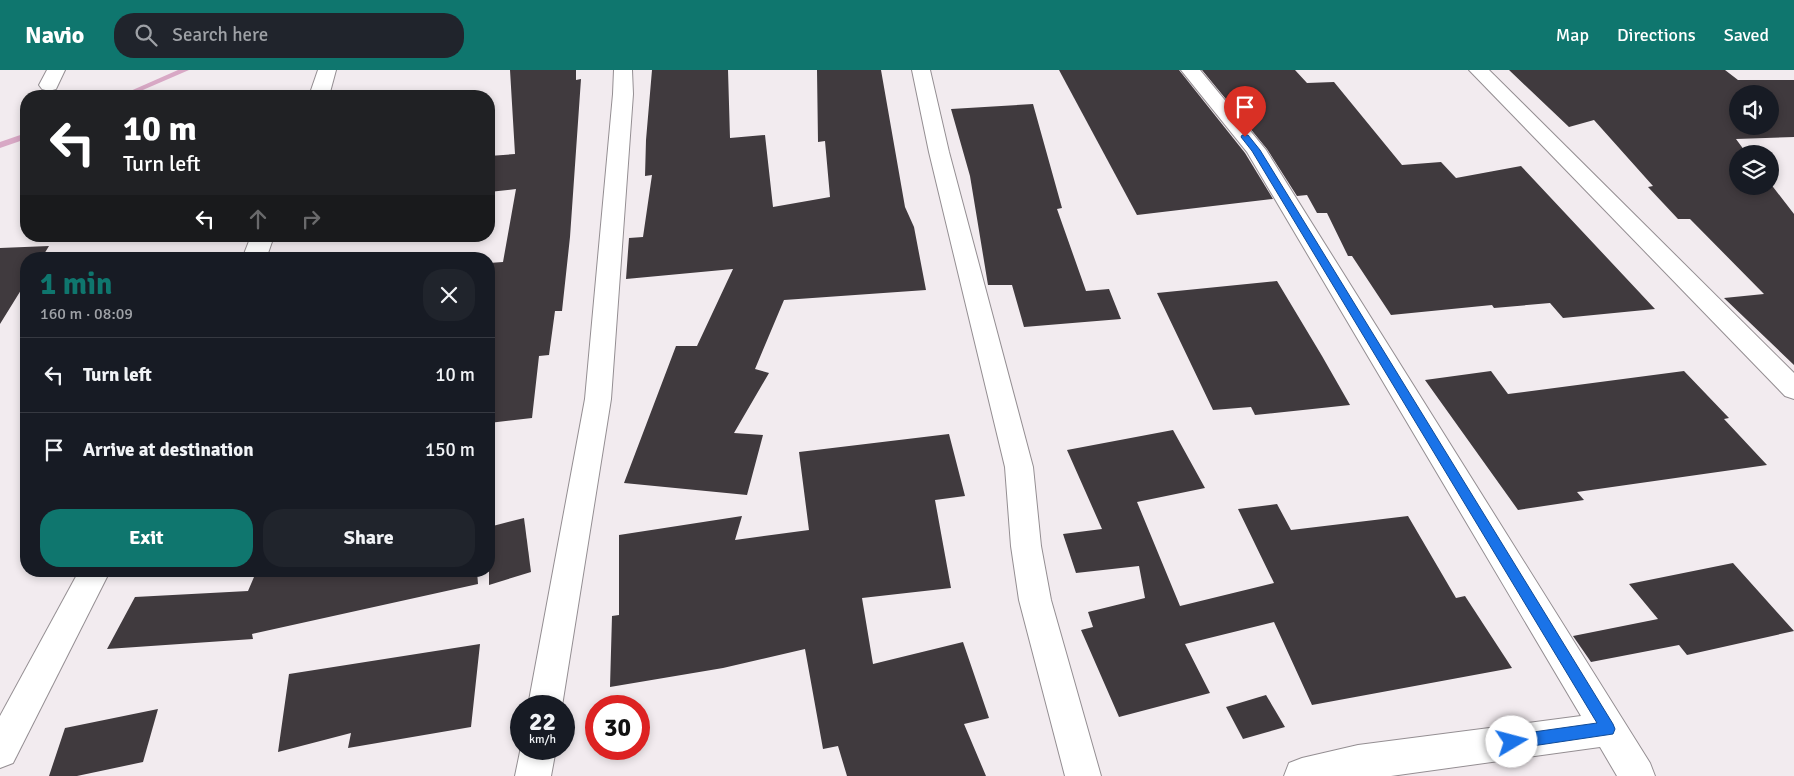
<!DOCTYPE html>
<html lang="en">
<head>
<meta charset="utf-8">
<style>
  :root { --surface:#171b24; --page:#20242c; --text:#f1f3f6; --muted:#9ea1a6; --line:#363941; --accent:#0f766e }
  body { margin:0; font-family:Signika,sans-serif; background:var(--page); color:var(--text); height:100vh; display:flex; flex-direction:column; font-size:19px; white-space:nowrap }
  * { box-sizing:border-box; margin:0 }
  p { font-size:16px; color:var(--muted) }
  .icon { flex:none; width:28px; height:28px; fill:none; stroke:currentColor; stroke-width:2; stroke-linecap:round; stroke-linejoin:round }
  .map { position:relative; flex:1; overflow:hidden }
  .details { position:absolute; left:20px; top:182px; width:475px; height:325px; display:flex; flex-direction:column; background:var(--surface); border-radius:20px; box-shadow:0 2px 8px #0003 }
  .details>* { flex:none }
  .hud { position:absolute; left:20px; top:20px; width:475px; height:152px; border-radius:20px; box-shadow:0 2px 8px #0003; background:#202124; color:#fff; overflow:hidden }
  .fabs { position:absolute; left:1729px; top:15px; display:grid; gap:10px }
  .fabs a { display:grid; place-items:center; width:50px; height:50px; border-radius:50%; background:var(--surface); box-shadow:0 2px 8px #0003; font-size:25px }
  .speed { position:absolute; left:510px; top:625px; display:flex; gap:10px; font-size:25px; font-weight:700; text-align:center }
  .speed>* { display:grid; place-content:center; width:65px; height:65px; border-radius:50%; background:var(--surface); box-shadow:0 2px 8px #0003; line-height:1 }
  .speed small { font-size:12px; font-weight:400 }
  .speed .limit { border:8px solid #d22; background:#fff; color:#111 }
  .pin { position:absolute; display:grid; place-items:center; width:42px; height:42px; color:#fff; margin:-51px -21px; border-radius:50% 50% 50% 0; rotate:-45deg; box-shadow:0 0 5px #0007 }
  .pin .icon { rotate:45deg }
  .me { position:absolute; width:55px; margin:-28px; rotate:82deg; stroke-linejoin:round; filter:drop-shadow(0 0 4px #0008) }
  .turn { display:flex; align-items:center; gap:18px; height:105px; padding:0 20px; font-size:22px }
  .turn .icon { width:65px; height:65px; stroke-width:2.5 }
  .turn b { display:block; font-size:35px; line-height:42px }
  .lanes { display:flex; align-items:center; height:48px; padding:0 20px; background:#0003; justify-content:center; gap:25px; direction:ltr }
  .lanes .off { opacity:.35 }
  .round { display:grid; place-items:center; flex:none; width:52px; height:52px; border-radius:20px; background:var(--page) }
  .summary { display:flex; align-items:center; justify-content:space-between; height:85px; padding:0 20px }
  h1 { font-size:30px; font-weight:700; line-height:38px; color:var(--accent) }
  .primary-button { display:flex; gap:10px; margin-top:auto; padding:10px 20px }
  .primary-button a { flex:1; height:58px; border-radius:20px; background:var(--accent); color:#fff; font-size:20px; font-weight:700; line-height:58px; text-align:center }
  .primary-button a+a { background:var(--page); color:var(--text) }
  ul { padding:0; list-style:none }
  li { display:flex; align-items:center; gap:15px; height:75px; padding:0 20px; border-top:1px solid var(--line) }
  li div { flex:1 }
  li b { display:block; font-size:19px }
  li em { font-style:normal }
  header { display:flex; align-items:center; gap:30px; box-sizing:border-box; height:70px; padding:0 25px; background:var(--accent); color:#fff }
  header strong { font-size:24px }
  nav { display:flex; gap:28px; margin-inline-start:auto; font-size:18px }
  .search { width:350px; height:45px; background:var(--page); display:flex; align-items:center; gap:12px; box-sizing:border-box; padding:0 18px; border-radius:20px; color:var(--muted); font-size:19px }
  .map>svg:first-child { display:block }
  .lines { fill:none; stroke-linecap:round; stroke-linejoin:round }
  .stream { fill:#d8a8c5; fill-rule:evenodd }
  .building { fill:#403a3e; fill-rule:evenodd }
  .minor-casing { stroke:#948e92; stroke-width:2 }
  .minor { fill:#fff; fill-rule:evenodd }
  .route { fill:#1a73e8; stroke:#114b97 }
</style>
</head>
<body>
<header>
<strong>Navio</strong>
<div class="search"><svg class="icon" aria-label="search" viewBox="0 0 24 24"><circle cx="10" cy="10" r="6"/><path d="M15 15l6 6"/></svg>Search here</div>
<nav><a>Map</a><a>Directions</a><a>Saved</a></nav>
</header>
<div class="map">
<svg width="1794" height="706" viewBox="0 0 1794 706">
  <rect width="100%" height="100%" fill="#f2ebef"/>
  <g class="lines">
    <g class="stream">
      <path d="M178 0H189L129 26H119Z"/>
      <path d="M26 63V69L0 78V72Z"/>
    </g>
  </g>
  <g class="building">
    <path d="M510 0H576V10L581 9 570 167 562 241H555L549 285 539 286 532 348 489 353V193L503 192 516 119 489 122V86L515 84Z"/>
    <path d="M652 0H728L730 68 765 65 773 137 830 127 825 71 818 72 817 0H881L905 137 914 157 926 220 784 230 755 299 769 303 734 363 763 365 747 425 624 413 676 276H697L733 199 626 209 629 168 643 167 652 105 645 106 646 70Z"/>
    <path d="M1059 0H1179L1245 83 1273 129 1137 145Z"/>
    <path d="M1202 0H1295L1307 13 1334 12 1402 95 1441 92 1456 108 1521 96 1655 239 1563 248 1550 233 1494 238 1492 235 1391 245 1352 186H1348L1327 143H1317L1307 125 1297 126 1267 79Z"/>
    <path d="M1509 0H1725L1738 10H1794V67L1736 69 1747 84H1738V116H1770V113L1794 144V295L1724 228 1764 224 1690 149H1678L1648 117 1653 116 1594 50 1569 57ZM1738 24H1770V56H1738Z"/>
    <path d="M1033 34 1062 138 1057 139 1086 221 1109 219 1121 249 1024 257 1012 215H988L970 106 951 39Z"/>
    <path d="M49 176 41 189H26V212L0 254V178Z"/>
    <path d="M1277 211 1322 286 1350 335 1255 345 1251 337 1213 340 1157 223Z"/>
    <path d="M1491 301 1508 324 1684 301 1729 348 1724 349 1767 395 1577 422 1584 430 1518 440 1425 310Z"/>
    <path d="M1173 360 1205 418 1137 432 1180 536 1274 513 1238 439 1277 434 1291 460 1408 446 1456 528 1465 526 1512 598 1312 635 1274 552 1185 574 1210 623 1119 647 1081 560 1093 557 1088 542 1145 528 1139 496 1076 503 1063 464 1102 459 1067 380Z"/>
    <path d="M949 364 965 426 935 430 951 518 862 528 873 594 963 572 989 648 964 654 986 706H847L838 676 823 679 805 579 723 598 610 617 612 546 619 545V465L742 446 735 470 809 460 799 382Z"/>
    <path d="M524 448 531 502 489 515V457Z"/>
    <path d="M1733 493 1794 561 1687 585 1679 575 1591 592 1573 566 1658 549 1629 514Z"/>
    <path d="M324 501H477L478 514 252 564 253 569 107 579 135 527 248 521 254 507Z"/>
    <path d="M480 574 471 657 348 678 351 663 278 682 289 604Z"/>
    <path d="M1266 625 1285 657 1243 669 1226 637Z"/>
    <path d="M158 639 143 692 77 706H49L65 658Z"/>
  </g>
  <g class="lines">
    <g class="minor-casing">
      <g id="minor">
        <path d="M47 0H65L56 19 49 21 42 19 39 15Z"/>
        <path d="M318 0H336L329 26H309Z"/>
        <path d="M614 0H632L633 24 611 329 562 636H528L585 329 613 24Z"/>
        <path d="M912 0H930L949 82 1033 397 1041 476 1051 530 1101 706H1065L1019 530 1011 476 1005 397 929 82Z"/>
        <path d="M1181 0H1200L1266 80 1650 693 1655 706H1617L1600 677 1391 706H1284L1289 693 1302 688 1358 675 1581 646 1247 82Z"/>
        <path d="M1469 0H1489L1794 303V329L1785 326Z"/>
        <path d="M251 166H274L266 189H242Z"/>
        <path d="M79 501H110L13 693 0 698V646Z"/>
        <path d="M521 677V679H556L551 706H515Z"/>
      </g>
    </g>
    <use href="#minor" class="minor"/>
  </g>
  <path class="route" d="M1242 65H1248L1260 80 1613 654 1615 659 1613 664 1512 679 1507 677 1505 672 1507 667 1512 665 1597 653 1252 81 1241 67Z"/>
</svg>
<div class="fabs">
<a><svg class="icon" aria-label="sound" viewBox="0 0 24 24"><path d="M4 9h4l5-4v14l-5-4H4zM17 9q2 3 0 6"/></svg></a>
<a><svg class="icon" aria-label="layers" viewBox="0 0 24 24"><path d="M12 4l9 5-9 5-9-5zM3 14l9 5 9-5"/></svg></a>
</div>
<div class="speed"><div>22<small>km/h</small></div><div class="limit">30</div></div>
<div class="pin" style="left:1245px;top:67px;background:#d93025"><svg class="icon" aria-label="arrive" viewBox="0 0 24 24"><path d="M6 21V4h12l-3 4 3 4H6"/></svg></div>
<svg class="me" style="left:1512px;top:672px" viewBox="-20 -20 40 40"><circle r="19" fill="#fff"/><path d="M0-13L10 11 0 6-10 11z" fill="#1a73e8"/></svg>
<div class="hud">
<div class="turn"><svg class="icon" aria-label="left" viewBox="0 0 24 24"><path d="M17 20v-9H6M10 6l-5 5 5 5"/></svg><div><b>10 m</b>Turn left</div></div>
<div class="lanes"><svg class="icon" aria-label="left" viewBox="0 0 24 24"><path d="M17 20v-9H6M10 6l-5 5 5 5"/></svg><svg class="icon off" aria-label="ahead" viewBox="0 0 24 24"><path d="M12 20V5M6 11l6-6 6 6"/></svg><svg class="icon off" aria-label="right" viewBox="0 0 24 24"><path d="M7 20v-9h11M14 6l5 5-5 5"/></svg></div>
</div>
<section class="details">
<div class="summary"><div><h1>1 min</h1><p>160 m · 08:09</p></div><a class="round"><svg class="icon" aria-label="close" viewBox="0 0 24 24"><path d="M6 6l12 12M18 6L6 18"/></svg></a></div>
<ul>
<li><svg class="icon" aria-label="left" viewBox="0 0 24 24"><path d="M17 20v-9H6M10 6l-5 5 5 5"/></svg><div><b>Turn left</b></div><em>10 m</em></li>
<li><svg class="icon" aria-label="arrive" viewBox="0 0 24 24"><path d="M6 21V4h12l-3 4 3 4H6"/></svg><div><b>Arrive at destination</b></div><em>150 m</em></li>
</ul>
<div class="primary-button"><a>Exit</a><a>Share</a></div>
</section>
</div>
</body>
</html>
